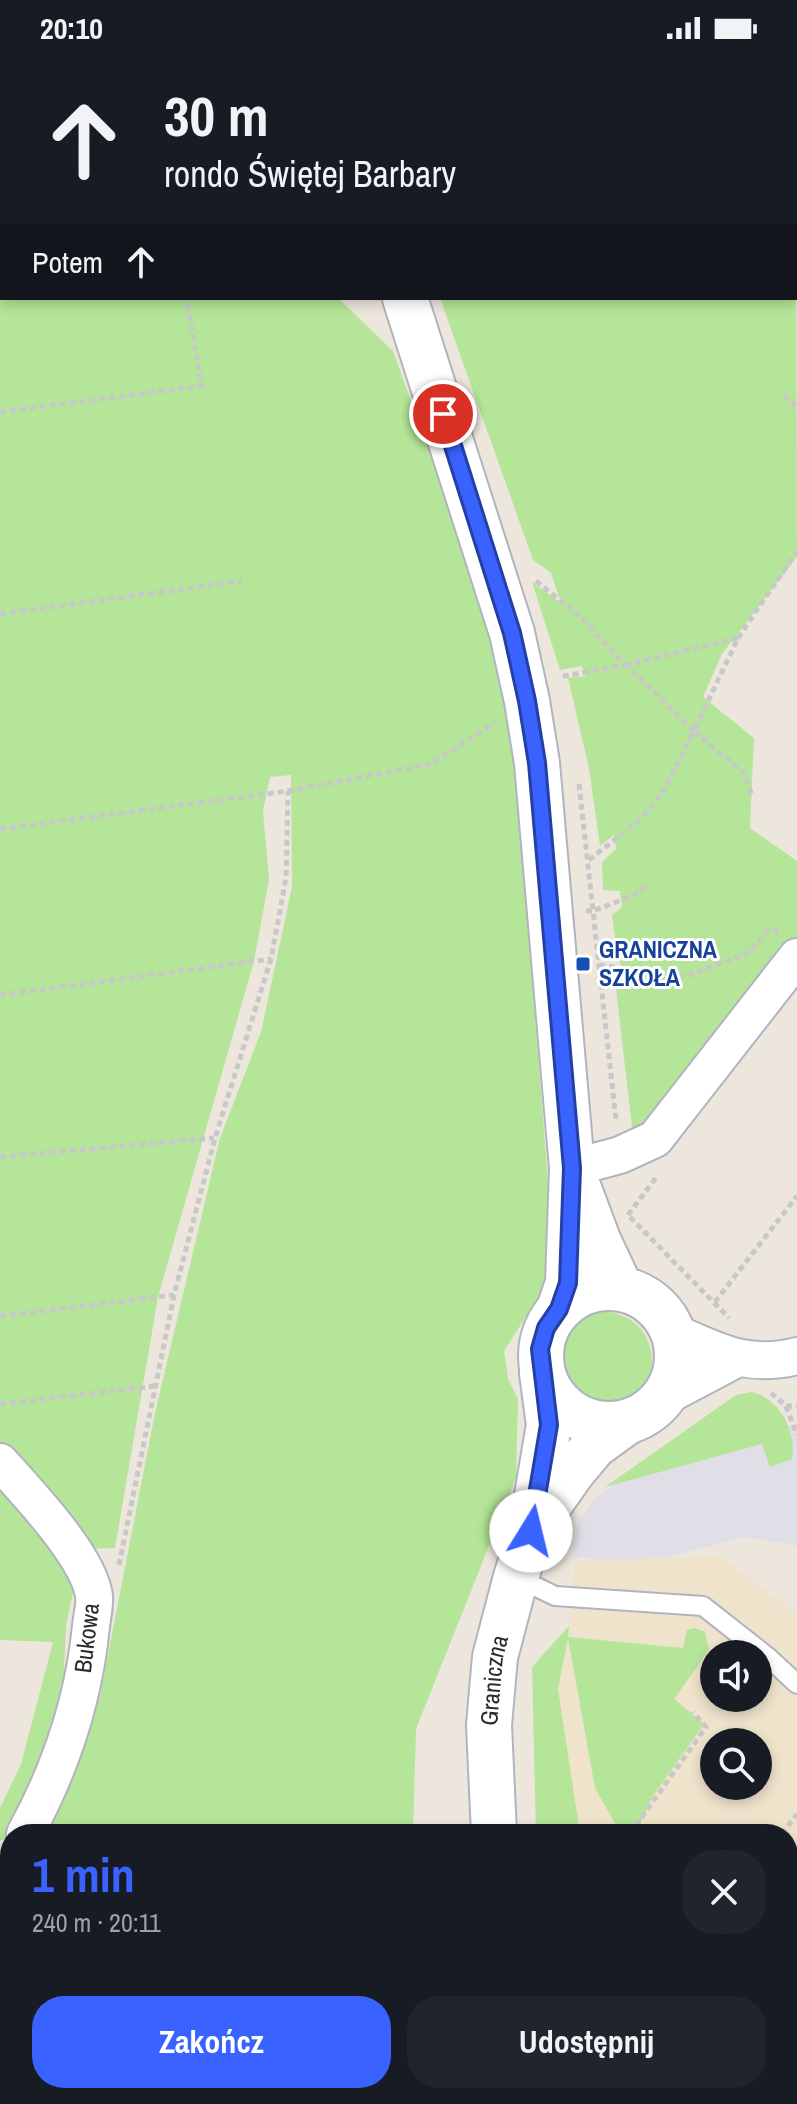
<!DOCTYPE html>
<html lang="pl">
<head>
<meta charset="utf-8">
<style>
  :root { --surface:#171b24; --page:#20242c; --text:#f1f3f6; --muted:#9ea1a6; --accent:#3962fe }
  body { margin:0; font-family:"Archivo Narrow",sans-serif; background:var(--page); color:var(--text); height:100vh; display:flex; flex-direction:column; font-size:30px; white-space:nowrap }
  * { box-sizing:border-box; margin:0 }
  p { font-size:26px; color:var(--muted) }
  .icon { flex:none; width:44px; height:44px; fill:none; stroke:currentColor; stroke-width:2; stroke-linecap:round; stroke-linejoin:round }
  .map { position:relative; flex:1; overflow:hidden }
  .details { position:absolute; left:0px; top:1768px; width:798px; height:280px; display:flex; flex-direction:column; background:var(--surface); border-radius:32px 32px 0 0; box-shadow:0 4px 12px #0003 }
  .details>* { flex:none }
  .guide { position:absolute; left:0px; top:0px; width:798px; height:244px; box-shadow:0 4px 12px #0003; background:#171b24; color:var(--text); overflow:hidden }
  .buttons { position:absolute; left:700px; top:1584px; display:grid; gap:16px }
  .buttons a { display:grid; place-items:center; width:72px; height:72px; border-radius:50%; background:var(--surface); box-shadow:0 4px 12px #0003; font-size:40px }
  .pin { position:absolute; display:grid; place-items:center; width:68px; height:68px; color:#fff; margin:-34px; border:4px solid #fff; border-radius:50%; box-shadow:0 2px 8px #0007 }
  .me { position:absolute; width:88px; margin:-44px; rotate:9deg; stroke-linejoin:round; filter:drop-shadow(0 0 6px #0008) }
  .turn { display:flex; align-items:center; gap:28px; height:168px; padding:0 32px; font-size:36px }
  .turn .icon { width:104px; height:104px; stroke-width:2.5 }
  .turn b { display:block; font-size:56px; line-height:68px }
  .then { display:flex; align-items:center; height:76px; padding:0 32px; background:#0003; gap:16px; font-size:30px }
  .round { display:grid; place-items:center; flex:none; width:84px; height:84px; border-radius:32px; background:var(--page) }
  .headline { display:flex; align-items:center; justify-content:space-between; height:136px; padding:0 32px }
  h1 { font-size:48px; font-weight:700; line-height:60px; color:var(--accent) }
  .primary-button { display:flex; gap:16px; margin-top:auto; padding:16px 32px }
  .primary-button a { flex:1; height:92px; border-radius:32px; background:var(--accent); color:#fff; font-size:32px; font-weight:700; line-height:92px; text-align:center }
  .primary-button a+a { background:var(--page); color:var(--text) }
  .status { display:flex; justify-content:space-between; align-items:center; height:56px; padding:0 40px; background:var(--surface); direction:ltr }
  .status svg { height:22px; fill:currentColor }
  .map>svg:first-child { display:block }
  .industrial { fill:#e0dee6 }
  .education { fill:#efe3cc; fill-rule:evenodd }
  .green { fill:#b4e598 }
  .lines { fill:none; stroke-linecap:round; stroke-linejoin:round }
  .service-casing { stroke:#b1b4bf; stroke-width:22 }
  .minor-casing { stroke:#b1b4bf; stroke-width:40 }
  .tertiary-casing { stroke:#b1b4bf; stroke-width:48 }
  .path { stroke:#c8c8c8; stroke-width:5; stroke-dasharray:6 4; stroke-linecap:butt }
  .service { stroke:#fff; stroke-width:18 }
  .minor { stroke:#fff; stroke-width:36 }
  .tertiary { stroke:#fff; stroke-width:44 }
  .route-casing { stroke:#2540a5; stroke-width:20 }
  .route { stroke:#3962fe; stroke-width:14 }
  .transit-dot { fill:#1a4fb4; stroke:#fff; stroke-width:3 }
  .labels { text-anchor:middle; stroke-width:6; stroke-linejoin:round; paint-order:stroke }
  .transit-label { font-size:24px; font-weight:bold; fill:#164399; stroke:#fff; text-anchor:start }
  .street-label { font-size:24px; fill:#2b2b2b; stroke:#fff }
</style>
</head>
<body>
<div class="status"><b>20:10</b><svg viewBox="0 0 49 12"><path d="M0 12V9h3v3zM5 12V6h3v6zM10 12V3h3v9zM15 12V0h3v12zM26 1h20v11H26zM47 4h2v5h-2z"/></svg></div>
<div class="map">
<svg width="797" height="2048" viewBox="0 0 797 2048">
  <rect width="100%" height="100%" fill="#ede6dd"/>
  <path class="industrial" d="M797 1368V1490L746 1481 635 1509 573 1501 578 1466 595 1443 620 1423Z"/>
  <path class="education" d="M721 1500 797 1558V2048H658L652 2038H788V1778H579L554 1613 568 1580 575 1505ZM714 1598H758V1642H714ZM714 1686H758V1730H714Z"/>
  <g class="green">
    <path d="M0 0H274V2H2V242H338L393 295 462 487 493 583 513 680 555 1215 504 1295 508 1323 518 1343 516 1422 416 1673 413 1778H35L75 1715 100 1640 155 1357 220 1082 261 976 292 831 291 719 270 721 263 755 269 824 254 905 158 1241 115 1492 90 1493 0 1391Z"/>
    <path d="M796 177 797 501 722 598 703 641 754 682 750 772 797 805V886L662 1061 633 1080 615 924 624 913 618 904 612 859 622 851 620 835 603 834 602 806 616 793 614 779 600 790 589 712 568 622 586 620 582 610 560 614 532 526 561 547 551 517 533 504 440 242H796Z"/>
    <circle cx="604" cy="1304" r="48"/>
    <path d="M751 1336C778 1341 797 1374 792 1403L770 1411 762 1388 605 1431 736 1339Z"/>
    <path d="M0 1418 55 1490 74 1532 66 1569 62 1662 10 1780 0 1785V1752L21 1708 53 1586 0 1584Z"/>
    <path d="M569 1570 568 1581 683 1592 687 1574 695 1572 705 1576 709 1594 674 1643 704 1668 653 1740 635 1778H621L595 1732 568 1582 558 1633 580 1778H536L532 1611Z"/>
    <path d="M10 1811V2038H344L342 2048H0V1820Z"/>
  </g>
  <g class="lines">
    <g class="service-casing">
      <g id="service">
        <path d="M516 1521 555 1540 703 1550 769 1602 797 1628"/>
        <path d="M368 2048 371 2038"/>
      </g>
    </g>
    <g class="minor-casing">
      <g id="minor">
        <path d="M572 1112 620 1099 655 1083 797 901"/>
        <path d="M673 1276C716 1295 748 1313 797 1300"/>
        <path d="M664 1341 736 1303"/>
        <path d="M0 1406C27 1436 89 1501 94 1540 95 1549 92 1561 91 1570 84 1643 60 1714 25 1778"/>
      </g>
    </g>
    <g class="tertiary-casing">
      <g id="tertiary">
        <path d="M317 0 318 2"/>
        <path d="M405 242 512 577 527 645 537 707 572 1112 568 1227 559 1253"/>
        <path d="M579 1133 598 1184 621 1233"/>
        <circle cx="609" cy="1300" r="68"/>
        <path d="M533 1463 549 1369 542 1317"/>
        <path id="s1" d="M494 1778 489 1669 495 1601 516 1521 531 1475 573 1415 594 1390 627 1366"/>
        <path d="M551 2038 556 2048"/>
      </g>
    </g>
    <g class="path">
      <path d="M604 0 606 2"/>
      <path d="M731 0 733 2"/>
      <path d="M0 69H2"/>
      <path d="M796 73 797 74"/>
      <path d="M0 165H2"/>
      <path d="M784 339 797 352"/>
      <path d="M0 356 202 330 186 242"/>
      <path d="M536 525 580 560 625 609 559 621"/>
      <path d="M0 558 242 525"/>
      <path d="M738 582 797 495"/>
      <path d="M625 609 738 582 694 675 744 717 752 739"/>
      <path d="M579 728 593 855 634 839 647 829"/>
      <path d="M0 773 288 735 431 708 494 667"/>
      <path d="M589 804 642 762 663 736 694 675 626 609"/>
      <path d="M586 855H593L616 1064"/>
      <path d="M599 909 685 921 750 896 768 874 778 875"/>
      <path d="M0 939 271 903"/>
      <path d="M0 1101 214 1082"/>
      <path d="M628 1159 658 1119"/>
      <path d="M630 1161 729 1262"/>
      <path d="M715 1246 797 1140"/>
      <path d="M0 1260 174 1239"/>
      <path d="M771 1337 786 1350 797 1379"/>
      <path d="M0 1348 155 1330"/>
      <path d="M786 1350H797"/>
      <path d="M119 1509 174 1239 215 1082 271 903 286 822 288 735"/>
      <path d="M630 1778 706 1671 693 1656"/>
      <path d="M782 1778 797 1758"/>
      <path d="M763 2038 775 2048"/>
    </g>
    <use href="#service" class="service"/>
    <use href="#minor" class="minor"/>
    <use href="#tertiary" class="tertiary"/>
  </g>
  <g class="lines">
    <g class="route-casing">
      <path id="route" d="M443 358 512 577 527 645 537 707 572 1112 568 1227 559 1253 546 1272 540 1293 549 1369 531 1475"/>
    </g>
    <use href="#route" class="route"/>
  </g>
  <rect class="transit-dot" x="575" y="900" width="16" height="16" rx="4"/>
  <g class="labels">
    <g class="transit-label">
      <text x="599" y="902">GRANICZNA<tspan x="599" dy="28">SZKOŁA</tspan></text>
    </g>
    <g class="street-label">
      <text transform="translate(87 1582) rotate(-83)" y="8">Bukowa</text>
      <text dy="8" stroke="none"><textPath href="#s1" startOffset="154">Graniczna</textPath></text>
    </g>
  </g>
</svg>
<div class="buttons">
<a><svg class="icon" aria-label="sound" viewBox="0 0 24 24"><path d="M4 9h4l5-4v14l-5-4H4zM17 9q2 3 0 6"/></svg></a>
<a><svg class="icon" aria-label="search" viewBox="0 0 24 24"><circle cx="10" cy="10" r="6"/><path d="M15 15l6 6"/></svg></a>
</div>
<div class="pin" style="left:443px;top:358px;background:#d93025"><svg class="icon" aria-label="arrive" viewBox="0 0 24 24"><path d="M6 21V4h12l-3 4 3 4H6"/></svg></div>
<svg class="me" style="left:531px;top:1475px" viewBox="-20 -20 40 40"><circle r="19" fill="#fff"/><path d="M0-13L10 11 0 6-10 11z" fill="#3962fe"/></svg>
<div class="guide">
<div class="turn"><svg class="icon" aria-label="ahead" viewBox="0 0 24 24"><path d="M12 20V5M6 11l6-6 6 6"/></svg><div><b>30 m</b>rondo Świętej Barbary</div></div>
<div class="then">Potem<svg class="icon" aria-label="ahead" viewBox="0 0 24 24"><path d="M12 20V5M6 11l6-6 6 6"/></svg></div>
</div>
<section class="details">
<div class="headline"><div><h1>1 min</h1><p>240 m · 20:11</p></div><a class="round"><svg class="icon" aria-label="close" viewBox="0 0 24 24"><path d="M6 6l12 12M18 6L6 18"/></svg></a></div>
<div class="primary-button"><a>Zakończ</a><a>Udostępnij</a></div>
</section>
</div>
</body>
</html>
